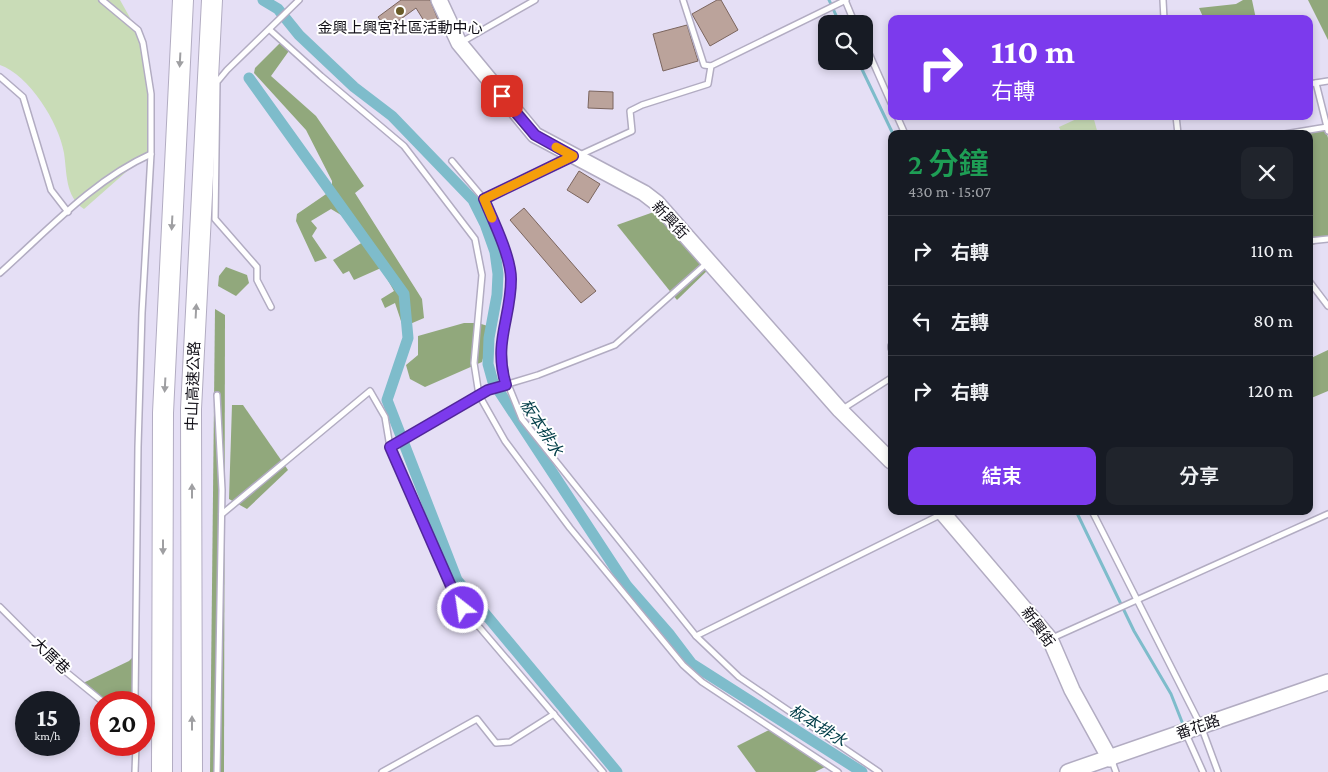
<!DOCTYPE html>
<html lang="zh-TW">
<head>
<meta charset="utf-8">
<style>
  :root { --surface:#171b24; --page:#20242c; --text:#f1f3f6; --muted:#9ea1a6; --line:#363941; --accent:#7c3aed }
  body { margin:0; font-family:"Crimson Pro","Noto Sans TC",serif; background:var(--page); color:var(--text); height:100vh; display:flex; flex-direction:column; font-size:19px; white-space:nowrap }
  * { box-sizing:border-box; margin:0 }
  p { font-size:16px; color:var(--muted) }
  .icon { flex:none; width:28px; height:28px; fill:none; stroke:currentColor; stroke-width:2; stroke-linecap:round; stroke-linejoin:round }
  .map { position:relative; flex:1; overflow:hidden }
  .side { position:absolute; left:888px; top:130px; width:425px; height:385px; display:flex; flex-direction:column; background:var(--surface); border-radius:10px; box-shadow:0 2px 8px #0003 }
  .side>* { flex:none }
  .top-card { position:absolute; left:888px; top:15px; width:425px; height:105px; border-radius:10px; box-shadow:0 2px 8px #0003; background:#7c3aed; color:#fff; overflow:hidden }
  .fabs { position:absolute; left:818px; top:15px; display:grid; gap:10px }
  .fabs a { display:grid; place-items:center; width:55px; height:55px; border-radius:10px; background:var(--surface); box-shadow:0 2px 8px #0003; font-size:25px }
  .speed { position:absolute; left:15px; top:691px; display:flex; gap:10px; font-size:25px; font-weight:700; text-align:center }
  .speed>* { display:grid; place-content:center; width:65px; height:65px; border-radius:50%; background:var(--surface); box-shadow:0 2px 8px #0003; line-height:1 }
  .speed small { font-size:12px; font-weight:400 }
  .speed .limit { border:8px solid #d22; background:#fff; color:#111 }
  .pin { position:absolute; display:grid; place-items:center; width:42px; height:42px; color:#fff; margin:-21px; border-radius:10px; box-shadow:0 2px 8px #0006 }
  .me { position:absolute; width:55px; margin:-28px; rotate:330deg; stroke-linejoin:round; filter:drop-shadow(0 0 4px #0008) }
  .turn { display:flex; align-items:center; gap:18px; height:105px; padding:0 20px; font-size:22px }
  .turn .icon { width:65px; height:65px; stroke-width:2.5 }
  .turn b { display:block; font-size:35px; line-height:42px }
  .round { display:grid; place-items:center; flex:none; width:52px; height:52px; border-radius:10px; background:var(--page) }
  .summary { display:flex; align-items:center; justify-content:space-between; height:85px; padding:0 20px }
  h1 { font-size:30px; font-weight:600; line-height:38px; color:#1e9e55 }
  .cta { display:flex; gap:10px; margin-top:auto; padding:10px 20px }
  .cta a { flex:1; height:58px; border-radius:10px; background:var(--accent); color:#fff; font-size:20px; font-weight:600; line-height:58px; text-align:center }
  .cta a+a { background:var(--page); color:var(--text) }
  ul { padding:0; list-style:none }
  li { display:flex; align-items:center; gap:15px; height:70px; padding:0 20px; border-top:1px solid var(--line) }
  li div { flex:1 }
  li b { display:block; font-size:19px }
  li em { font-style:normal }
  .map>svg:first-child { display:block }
  .green { fill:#c9dcb7 }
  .forest { fill:#91a87c }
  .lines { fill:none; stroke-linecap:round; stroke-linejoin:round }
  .stream { stroke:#7ebccb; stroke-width:3 }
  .canal { stroke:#7ebccb; stroke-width:11 }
  .building { fill:#bba39b; stroke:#7b655e }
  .lane-casing { stroke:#b2acc2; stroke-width:8 }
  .secondary-casing { stroke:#b2acc2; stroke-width:18 }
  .highway-casing { stroke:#b2acc2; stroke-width:22 }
  .lane { stroke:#fff; stroke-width:5 }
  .secondary { stroke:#fff; stroke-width:15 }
  .highway { stroke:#fff; stroke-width:20 }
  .oneway { fill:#9f9fa2 }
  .route-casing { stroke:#51269a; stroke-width:12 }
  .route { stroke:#7c3aed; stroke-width:9 }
  .slow { stroke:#f59e0b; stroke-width:9 }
  .poi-dot { fill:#695b28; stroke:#fff; stroke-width:2 }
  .labels { text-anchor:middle; stroke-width:4; stroke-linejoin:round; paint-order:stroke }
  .poi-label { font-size:15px; fill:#100e16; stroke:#fff }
  .street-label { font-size:15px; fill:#100e16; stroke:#fff }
  .water-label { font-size:16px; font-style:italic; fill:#003c47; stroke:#fff }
</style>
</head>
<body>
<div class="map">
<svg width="1328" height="772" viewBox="0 0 1328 772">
  <rect width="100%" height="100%" fill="#e5dff5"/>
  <g class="green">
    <path d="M0 0H120L138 32 150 77 151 150 84 209C65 197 67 172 64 153 59 123 29 75 0 65Z"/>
    <path d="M1083 116H1093L1098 134H1062L1059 127Z"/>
  </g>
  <g class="forest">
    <path d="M1243 0H1252L1256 19H1204L1199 8 1236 4Z"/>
    <path d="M1308 0H1328V40Z"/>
    <path d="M282 41 288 42 291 48 271 76 316 116 364 186 355 193 422 299 424 318 403 327 395 303 385 308 381 299 394 291 381 268 354 280 349 271 343 274 333 260 363 242 346 218 331 209 311 221 317 228 312 236 327 258 315 262 296 221 297 214 332 190V181L306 130 254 73 255 68Z"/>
    <path d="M1325 126 1328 138V240L1309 246V134H1298Z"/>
    <path d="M665 208 713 265 677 300 617 225Z"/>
    <path d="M226 267 247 275 249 283 236 296 218 286 219 276Z"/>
    <path d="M215 309 225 315 224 772H210Z"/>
    <path d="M464 323H478L491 327 482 362 425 387 410 379 406 365 418 355V336Z"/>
    <path d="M1328 350V391L1309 399V359Z"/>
    <path d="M232 405H243L288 470 247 509 229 499Z"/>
    <path d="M137 653 138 702H105L81 684 129 661Z"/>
    <path d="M771 729 827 766 815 772H756L737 746Z"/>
  </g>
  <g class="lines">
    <g class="stream">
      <path d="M829 0 840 24"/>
      <path d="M858 61 893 134"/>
      <path d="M1076 511 1134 631 1171 694 1184 727"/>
    </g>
    <g class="canal">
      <path d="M263 0 278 9 299 35 354 87 392 116 473 200 485 224 495 252 498 274 497 295 489 338 488 364 493 382 627 586 670 635 692 664 862 772"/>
      <path d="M249 78 404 294 408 338 387 400 457 580 617 772"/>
    </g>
  </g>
  <g class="building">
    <path d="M401 0H430L439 22 429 29 416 8 387 29 378 17Z"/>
    <path d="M717 0H721L738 30 710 46 692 14Z"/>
    <path d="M687 25 698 61 663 71 653 34Z"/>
    <path d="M589 91 613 92V109L588 108Z"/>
    <path d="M579 171 600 184 588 203 567 190Z"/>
    <path d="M524 208 596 291 581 303 510 220Z"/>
  </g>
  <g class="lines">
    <g class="lane-casing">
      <g id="lane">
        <path d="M102 0 138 30 143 43 151 94V154L142 313 138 447 135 702"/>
        <path d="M683 0 704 65 711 66"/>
        <path d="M845 0 855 24"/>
        <path d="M1163 0 1164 19"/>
        <path d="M270 30 321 76 404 146 475 239 482 275 474 363 479 395 505 441 570 528 683 665 702 682 838 772"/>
        <path d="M864 42 891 103"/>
        <path d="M460 43 535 0"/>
        <path d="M0 77 23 97 51 190 68 212"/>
        <path d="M1316 83 1328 131"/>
        <path d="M1309 84 1328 81"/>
        <path d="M897 116 905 134"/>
        <path d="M1176 116 1178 134"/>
        <path d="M1250 134H1268"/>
        <path d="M1285 134 1327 127"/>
        <path d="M452 161 484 199 501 239 512 278 501 340V367L522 419 696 636 942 514"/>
        <path d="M484 199 632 131 630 111 642 105 708 84 711 66 846 0"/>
        <path d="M1309 241 1328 239"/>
        <path d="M0 273C47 231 93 180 151 154"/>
        <path d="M1309 281 1328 306"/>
        <path d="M271 307 257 280V267L215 219 217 82 227 70 299 0"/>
        <path d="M891 346V348"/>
        <path d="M217 395 222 490 217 772"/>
        <path d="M841 410 891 378"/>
        <path d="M390 447 454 593 463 608 603 772"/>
        <path d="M1092 511 1201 726 1218 772"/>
        <path d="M222 514 370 391 385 417 390 447 488 390 538 375 615 345 707 263"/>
        <path d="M0 607 60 667 103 702"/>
        <path d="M696 636 739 677 879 772"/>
        <path d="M1050 639 1328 514"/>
        <path d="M1186 734 1203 772"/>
        <path d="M1112 761 1116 772"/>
        <path d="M135 772 136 745"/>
        <path d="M382 772 477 719 496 743 510 742 554 714"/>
      </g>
    </g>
    <g class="secondary-casing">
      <g id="secondary">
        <path d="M439 0 459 43 535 135 644 193 657 203 840 410 891 461"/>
        <path d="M941 511 1050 639 1072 690 1110 759"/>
        <path d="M1068 772 1328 682"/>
      </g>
    </g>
    <g class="highway-casing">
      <g id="highway">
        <path d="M162 772 163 413 183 0"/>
        <path d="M192 772 191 409 212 0"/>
      </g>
    </g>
    <use href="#lane" class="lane"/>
    <use href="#secondary" class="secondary"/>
    <use href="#highway" class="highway"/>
  </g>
  <defs><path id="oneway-solid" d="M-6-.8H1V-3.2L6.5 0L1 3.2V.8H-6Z" transform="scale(1.25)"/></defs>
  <g class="oneway">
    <use href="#oneway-solid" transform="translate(180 60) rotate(93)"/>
    <use href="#oneway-solid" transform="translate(172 223) rotate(93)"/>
    <use href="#oneway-solid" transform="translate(196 311) rotate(-87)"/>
    <use href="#oneway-solid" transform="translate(165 385) rotate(93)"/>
    <use href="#oneway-solid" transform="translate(192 491) rotate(-90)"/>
    <use href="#oneway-solid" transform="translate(163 547) rotate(90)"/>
    <use href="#oneway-solid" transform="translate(192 723) rotate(-90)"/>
  </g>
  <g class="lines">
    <g class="route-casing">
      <path id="route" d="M463 608 454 593 390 447 488 390 506 385C493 342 511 319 511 279 511 257 493 220 484 199L573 156 535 135 502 96"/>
    </g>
    <use href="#route" class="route"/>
    <path class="slow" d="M492 218 484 199 573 156 556 147"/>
  </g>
  <circle class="poi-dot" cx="400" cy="11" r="5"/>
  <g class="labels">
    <g class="poi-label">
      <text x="400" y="33">金興上興宮社區活動中心</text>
    </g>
    <g class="street-label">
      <text transform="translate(670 220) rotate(47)" y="5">新興街</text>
      <text transform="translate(193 386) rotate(-88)" y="5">中山高速公路</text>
      <text transform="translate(1038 627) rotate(54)" y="5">新興街</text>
      <text transform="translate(51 656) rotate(44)" y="5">大厝巷</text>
      <text transform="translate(1198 727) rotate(-19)" y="5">番花路</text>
    </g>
    <g class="water-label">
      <text transform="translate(542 427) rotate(57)" y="6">板本排水</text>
      <text transform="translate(818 725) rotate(32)" y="6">板本排水</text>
    </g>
  </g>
</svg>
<div class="fabs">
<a><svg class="icon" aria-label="search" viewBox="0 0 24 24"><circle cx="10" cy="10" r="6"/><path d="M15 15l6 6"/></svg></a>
</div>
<div class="speed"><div>15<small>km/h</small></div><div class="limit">20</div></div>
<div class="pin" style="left:502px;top:96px;background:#d93025"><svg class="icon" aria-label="arrive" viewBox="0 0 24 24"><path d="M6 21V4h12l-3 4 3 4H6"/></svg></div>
<svg class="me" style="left:463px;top:608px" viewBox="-20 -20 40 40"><circle r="17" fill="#7c3aed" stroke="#fff" stroke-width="3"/><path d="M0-11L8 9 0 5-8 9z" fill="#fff"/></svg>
<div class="top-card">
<div class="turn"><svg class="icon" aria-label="right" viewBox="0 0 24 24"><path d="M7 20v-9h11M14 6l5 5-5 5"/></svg><div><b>110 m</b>右轉</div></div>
</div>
<section class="side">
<div class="summary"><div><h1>2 分鐘</h1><p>430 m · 15:07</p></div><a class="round"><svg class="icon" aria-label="close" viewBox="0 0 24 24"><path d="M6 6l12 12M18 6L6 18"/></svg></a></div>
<ul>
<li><svg class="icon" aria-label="right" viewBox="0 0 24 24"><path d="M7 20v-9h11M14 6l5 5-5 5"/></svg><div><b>右轉</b></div><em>110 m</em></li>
<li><svg class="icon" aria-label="left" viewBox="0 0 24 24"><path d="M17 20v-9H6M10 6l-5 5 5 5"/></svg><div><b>左轉</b></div><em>80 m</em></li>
<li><svg class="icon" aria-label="right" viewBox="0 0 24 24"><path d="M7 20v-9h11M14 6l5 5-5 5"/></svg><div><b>右轉</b></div><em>120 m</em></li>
</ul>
<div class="cta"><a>結束</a><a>分享</a></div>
</section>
</div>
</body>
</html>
